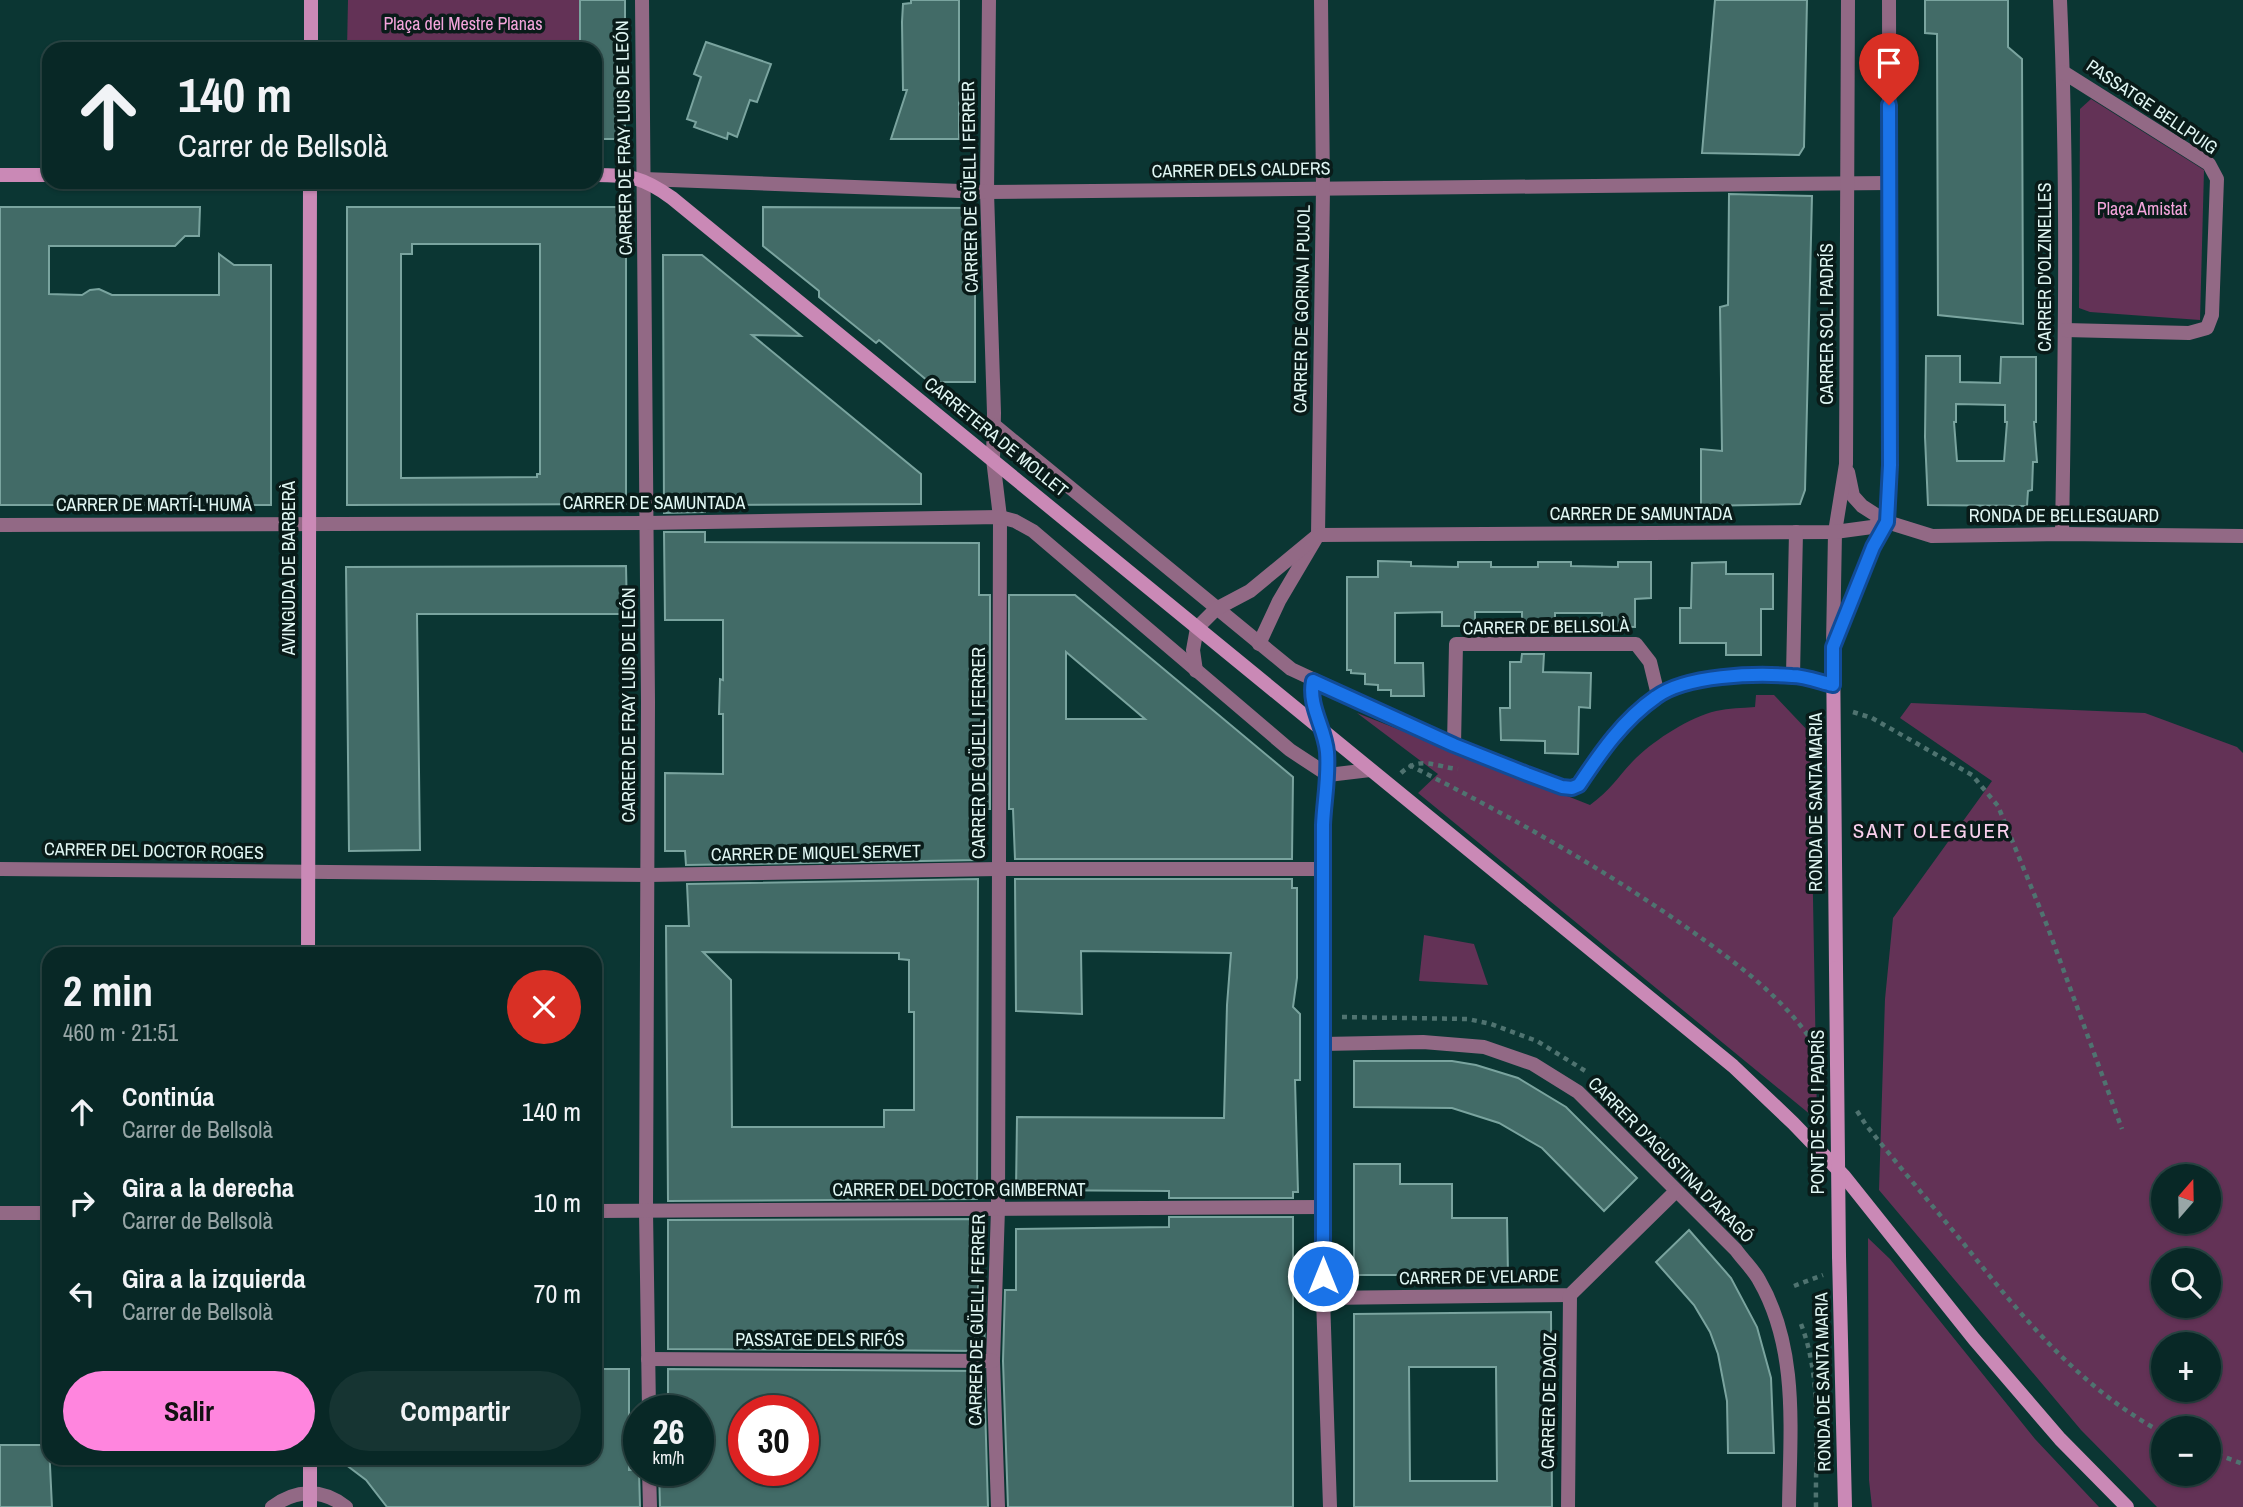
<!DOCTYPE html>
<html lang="es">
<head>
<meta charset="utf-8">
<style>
  :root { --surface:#082826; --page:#163432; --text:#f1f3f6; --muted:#98a6a7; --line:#294443; --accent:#ff85de }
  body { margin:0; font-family:"Archivo Narrow",sans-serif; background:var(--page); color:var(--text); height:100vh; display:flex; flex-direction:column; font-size:26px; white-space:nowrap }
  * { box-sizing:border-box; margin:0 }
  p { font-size:23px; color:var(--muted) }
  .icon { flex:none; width:38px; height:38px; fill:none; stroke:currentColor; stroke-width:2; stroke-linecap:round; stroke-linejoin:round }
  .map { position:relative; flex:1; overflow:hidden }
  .sheet { position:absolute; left:42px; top:947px; width:560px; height:518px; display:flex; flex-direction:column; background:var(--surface); border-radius:21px; box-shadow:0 2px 5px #0004,0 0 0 2px var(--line) }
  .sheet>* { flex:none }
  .top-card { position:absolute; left:42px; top:42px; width:560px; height:147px; border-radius:21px; box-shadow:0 2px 5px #0004,0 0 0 2px var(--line); background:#082826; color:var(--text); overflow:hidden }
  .needle { width:46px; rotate:20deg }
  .tools { position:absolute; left:2151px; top:1164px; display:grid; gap:14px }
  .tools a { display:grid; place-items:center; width:70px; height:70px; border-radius:50%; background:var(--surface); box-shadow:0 2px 5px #0004,0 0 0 2px var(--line); font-size:35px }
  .speed { position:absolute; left:623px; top:1395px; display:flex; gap:14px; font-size:35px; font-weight:700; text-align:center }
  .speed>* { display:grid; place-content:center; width:91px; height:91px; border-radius:50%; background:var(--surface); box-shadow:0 2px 5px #0004,0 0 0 2px var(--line); line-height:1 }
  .speed small { font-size:18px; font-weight:400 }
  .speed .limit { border:10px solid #d22; background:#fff; color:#111 }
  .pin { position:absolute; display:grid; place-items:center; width:60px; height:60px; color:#fff; margin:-72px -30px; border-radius:50% 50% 50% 0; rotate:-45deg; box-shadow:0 0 7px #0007 }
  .pin .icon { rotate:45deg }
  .me { position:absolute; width:77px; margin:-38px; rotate:0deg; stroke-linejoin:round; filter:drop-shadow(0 0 5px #0008) }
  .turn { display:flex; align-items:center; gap:24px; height:147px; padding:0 21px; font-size:32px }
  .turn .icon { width:91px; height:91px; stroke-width:2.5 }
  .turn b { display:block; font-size:49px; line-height:60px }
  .round { display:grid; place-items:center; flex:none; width:74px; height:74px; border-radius:37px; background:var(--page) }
  .summary { display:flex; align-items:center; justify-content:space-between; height:119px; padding:0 21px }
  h1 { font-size:42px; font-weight:800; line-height:52px }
  .primary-button { display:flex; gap:14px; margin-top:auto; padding:14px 21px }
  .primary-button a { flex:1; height:80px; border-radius:42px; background:var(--accent); color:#111; font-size:28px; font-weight:800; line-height:80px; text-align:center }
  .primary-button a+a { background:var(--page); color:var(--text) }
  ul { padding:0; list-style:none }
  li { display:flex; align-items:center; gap:21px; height:91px; padding:0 21px }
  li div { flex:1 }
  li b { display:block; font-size:26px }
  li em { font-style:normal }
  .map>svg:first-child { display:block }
  .green { fill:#633256; fill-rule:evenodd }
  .building { fill:#426b67; stroke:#7aa49f; stroke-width:2; fill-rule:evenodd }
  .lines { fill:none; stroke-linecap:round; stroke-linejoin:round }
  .path { stroke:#4f7370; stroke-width:4.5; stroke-dasharray:5 5; stroke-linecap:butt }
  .street { stroke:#926985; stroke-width:14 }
  .secondary { stroke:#ca89b6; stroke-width:14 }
  .secondary-bridge { stroke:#ca89b6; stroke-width:14 }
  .route-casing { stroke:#114b97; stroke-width:18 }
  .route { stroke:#1a73e8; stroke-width:12 }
  .labels { text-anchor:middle; stroke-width:7; stroke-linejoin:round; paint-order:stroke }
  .park-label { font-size:18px; fill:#f4a5dc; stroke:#091b19 }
  .street-label { font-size:18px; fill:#e1f7f4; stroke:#091b19 }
  .quarter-label { font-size:21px; letter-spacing:2px; fill:#fad0ed; stroke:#091b19 }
</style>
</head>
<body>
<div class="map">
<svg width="2243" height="1507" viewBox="0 0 2243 1507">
  <rect width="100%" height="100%" fill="#0b3633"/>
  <g class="green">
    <path d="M348 0H580V49H347Z"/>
    <path d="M2091 99 2204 170 2200 320 2090 312 2079 308 2080 109Z"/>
    <path d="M1756 695H1774L1810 733 1817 1120 1418 793 1438 774 1357 713 1590 805C1612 789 1619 775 1636 758 1656 739 1690 717 1716 711 1729 708 1742 708 1755 707Z"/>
    <path d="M1911 703 2145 713 2237 747 2243 753V1507H2157L2081 1430 1879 1190 1885 999 1893 918 1992 781 1900 718ZM2208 1176V1222H2163V1176ZM2163 1260H2208V1306H2163ZM2208 1344V1390H2163V1344ZM2163 1428H2208V1474H2163Z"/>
    <path d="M1424 935 1474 944 1488 985 1419 981Z"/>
    <path d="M1868 1238 1890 1259 2035 1439 2099 1507H1872L1869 1480Z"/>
  </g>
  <g class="building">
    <path d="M580 0H625V139H595V49H580Z"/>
    <path d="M911 0H959V139H891L907 90H903L902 22 903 4 911 3Z"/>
    <path d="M1715 0H1807L1804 147 1799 155 1702 153Z"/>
    <path d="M1925 0H2008V47L2022 59 2023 324 1938 315 1937 34 1925 33Z"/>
    <path d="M706 42 771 64 757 102 750 100 737 137 728 133 727 139 694 127 696 122 687 119 701 77 694 74Z"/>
    <path d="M1729 194 1812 196 1805 490 1800 504 1701 506V449L1722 451 1720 307 1728 305Z"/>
    <path d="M0 207H200L199 236H185L175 246H49V294L82 295 90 290 99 289 112 295H219V254L234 265H271V505H0Z"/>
    <path d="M347 207H626V504L347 505ZM412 244H540V474H537V477L401 478V254H412Z"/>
    <path d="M763 207 975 208V382H929L879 340 876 343 819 297V291L763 246Z"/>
    <path d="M663 255H702L801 336 752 335 921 474V504L705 505V512L664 513Z"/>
    <path d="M1926 356H1960V382L2000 383 2001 357H2036V422H2034L2037 462H2033L2032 490 2028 491 2027 506 1928 505 1925 437ZM1956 404 2005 405V422H2007L2004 461H1957L1954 422H1956Z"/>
    <path d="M664 532H705V542L979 543V595H990V809H978V860L686 865 685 851H665V773L723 774V714H719L720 679 723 680V620H665Z"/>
    <path d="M1378 561 1411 562V566L1458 567V562H1491V567H1538V562H1571V566L1618 567V562H1651V598L1635 599V627L1602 626V613H1555V626H1544V634H1522V612H1475V626H1442V612L1395 613V663H1423L1424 696H1391V690H1378V685L1365 684V674L1351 673V670H1347V577H1378Z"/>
    <path d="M1726 562V574H1773V609H1761V655H1726V643H1680V608H1691L1692 563Z"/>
    <path d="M626 566 627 614H417L420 850 349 851 346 567Z"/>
    <path d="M1009 595H1075L1293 777 1292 859H1015L1013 809H1009ZM1066 652 1145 719H1066Z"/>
    <path d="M1522 654H1544L1543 672 1591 673 1590 708 1579 707 1578 754 1545 753V741L1501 740 1500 708H1510V662H1521Z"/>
    <path d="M978 879 977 1199 668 1201 666 926H689L687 884ZM703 952 899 953V959L909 960V1012H914V1110H884V1127H732L731 980Z"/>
    <path d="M1015 879H1292V888H1297V978L1293 1007 1300 1014V1080H1295L1298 1192H1293V1198H1169V1191L1016 1190 1017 1117 1224 1118 1227 1005 1231 953 1081 951 1082 1014 1016 1011Z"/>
    <path d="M1354 1061H1452L1476 1065 1518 1078 1566 1107 1637 1178 1604 1211 1542 1148 1499 1123 1452 1108 1354 1107Z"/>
    <path d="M1354 1164H1400V1184H1452V1218H1507L1508 1275H1354Z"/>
    <path d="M1169 1217H1293V1507H1008L1003 1361 1005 1290H1016V1229L1169 1227Z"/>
    <path d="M978 1219V1290H986L984 1351 668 1349V1220Z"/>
    <path d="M1689 1230 1731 1278 1757 1327 1771 1378 1774 1453H1728L1727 1401 1718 1354 1710 1332 1694 1305 1656 1262Z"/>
    <path d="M1551 1312 1552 1507H1354V1314ZM1409 1367H1496L1497 1481H1410Z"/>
    <path d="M595 1369H629V1470H639L640 1507H387L366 1480 337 1458H595Z"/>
    <path d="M668 1369 984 1371 988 1507H660L659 1470H698V1410H668ZM744 1410H803V1470H744Z"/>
    <path d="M0 1445H49L52 1507H0Z"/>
  </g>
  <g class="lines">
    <g class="path">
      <path d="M1853 712 1872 718 1972 775 1998 806 2048 928 2122 1129"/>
      <path d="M1409 765C1508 815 1603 868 1693 932 1739 965 1785 999 1816 1047"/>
      <path d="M1401 773C1420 755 1436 767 1458 769"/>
      <path d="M1342 1017 1468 1019 1491 1024 1537 1041 1587 1072"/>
      <path d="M1599 1082 1629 1108 1741 1224"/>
      <path d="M1857 1111 1866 1125C1898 1165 1931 1204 1964 1244 2022 1317 2080 1388 2163 1433"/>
      <path d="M1794 1286 1823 1275"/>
      <path d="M1801 1324C1823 1381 1815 1447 1816 1507"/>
      <path d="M2208 1451 2243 1464"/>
    </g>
    <g class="street">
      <path d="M642 0 648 702 646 1211 649 1410"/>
      <path d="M989 0 987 192 994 413 993 459 1000 517 998 1209 993 1361 998 1507"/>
      <path d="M2060 0C2068 178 2065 356 2062 534"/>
      <path d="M2063 72 2209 164 2217 179 2212 315 2207 328 2189 333 2065 330"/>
      <path d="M644 179 987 192 1889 183"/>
      <path d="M994 425 1291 669 1454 745 1562 787 1572 788 1579 785C1601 752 1623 720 1656 697 1685 675 1756 673 1792 676 1805 676 1820 682 1833 685"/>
      <path d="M1848 472 1853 496 1862 506 1887 522 1932 536 2062 534 2243 536"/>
      <path d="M1887 522 1890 465 1889 0"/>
      <path d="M0 525 647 523 1000 517 1015 521 1033 531 1290 750 1328 775"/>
      <path d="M1259 644 1279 601 1318 535 1323 188 1321 0"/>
      <path d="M1833 645 1835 532 1846 464 1848 0"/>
      <path d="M1196 671 1193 650 1197 628 1216 609 1250 591 1318 535 1835 532 1872 527 1887 522"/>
      <path d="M1793 675 1796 532"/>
      <path d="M1313 682C1308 706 1325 728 1327 752 1329 777 1324 801 1323 825V1298L1330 1507"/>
      <path d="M1454 745 1456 644H1636L1650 662 1658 695"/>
      <path d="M1328 775 1370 770"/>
      <path d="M0 869 649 875 998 869H1324"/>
      <path d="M1323 1044 1423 1042 1484 1047 1533 1064 1578 1092 1736 1250C1743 1260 1753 1269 1759 1280 1799 1349 1790 1431 1789 1507"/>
      <path d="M595 1211 1323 1207"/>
      <path d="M0 1213H49"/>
      <path d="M1323 1298 1570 1295 1676 1191"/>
      <path d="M648 1359 993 1361"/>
      <path d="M649 1470 650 1507"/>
      <path d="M272 1507C296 1489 321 1488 346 1507"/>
      <path d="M1568 1507 1570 1295"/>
    </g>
    <g class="secondary">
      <path d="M311 0V49"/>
      <path d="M0 175H49"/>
      <path d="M595 175C629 175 643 177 672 198L1733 1066 1793 1123 1844 1176 1974 1339 2060 1439 2127 1507"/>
      <path d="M308 954 310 182"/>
      <path d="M1836 968 1833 647 1873 547 1887 522"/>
      <path d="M1839 1256 1845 1507"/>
      <path d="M310 1507V1458"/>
    </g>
    <path class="secondary-bridge" d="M1836 968 1839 1256"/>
  </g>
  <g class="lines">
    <g class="route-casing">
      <path id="route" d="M1323 1276V825C1324 801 1329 777 1327 752 1325 728 1308 706 1313 681L1454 745 1527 774 1562 787 1572 788 1579 785C1601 752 1623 720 1656 697 1686 675 1755 673 1792 676 1805 676 1820 682 1833 685V647L1873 547 1887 522 1890 465 1889 105"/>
    </g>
    <use href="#route" class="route"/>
  </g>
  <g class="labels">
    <g class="park-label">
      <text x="463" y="30">Plaça del Mestre Planas</text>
      <text x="2142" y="215">Plaça Amistat</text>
    </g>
    <g class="street-label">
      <text transform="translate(2152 107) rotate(34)" y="6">PASSATGE BELLPUIG</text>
      <text transform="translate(624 138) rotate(-91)" y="6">CARRER DE FRAY LUIS DE LEÓN</text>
      <text transform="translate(1241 170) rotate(-1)" y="6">CARRER DELS CALDERS</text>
      <text transform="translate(970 187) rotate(-91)" y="6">CARRER DE GÜELL I FERRER</text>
      <text transform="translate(2045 267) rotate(-90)" y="6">CARRER D'OLZINELLES</text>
      <text transform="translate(1302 309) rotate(-89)" y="6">CARRER DE GORINA I PUJOL</text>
      <text transform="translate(1827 324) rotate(-90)" y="6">CARRER SOL I PADRÍS</text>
      <text transform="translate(996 437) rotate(39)" y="6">CARRETERA DE MOLLET</text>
      <text x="654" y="509">CARRER DE SAMUNTADA</text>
      <text x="154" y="511">CARRER DE MARTÍ-L'HUMÀ</text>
      <text x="1641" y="520">CARRER DE SAMUNTADA</text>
      <text x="2064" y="522">RONDA DE BELLESGUARD</text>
      <text transform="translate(289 568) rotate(-90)" y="6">AVINGUDA DE BARBERÀ</text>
      <text transform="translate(1546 627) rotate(-1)" y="6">CARRER DE BELLSOLÀ</text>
      <text transform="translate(629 705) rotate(-90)" y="6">CARRER DE FRAY LUIS DE LEÓN</text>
      <text transform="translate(979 753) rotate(-90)" y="6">CARRER DE GÜELL I FERRER</text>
      <text transform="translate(1816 802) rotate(-90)" y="6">RONDA DE SANTA MARIA</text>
      <text transform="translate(154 851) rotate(1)" y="6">CARRER DEL DOCTOR ROGES</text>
      <text transform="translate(816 853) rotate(-1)" y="6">CARRER DE MIQUEL SERVET</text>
      <text transform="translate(1818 1112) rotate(-90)" y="6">PONT DE SOL I PADRÍS</text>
      <text transform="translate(1671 1160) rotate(45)" y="6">CARRER D'AGUSTINA D'ARAGÓ</text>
      <text x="959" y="1196">CARRER DEL DOCTOR GIMBERNAT</text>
      <text transform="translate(1479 1277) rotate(-1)" y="6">CARRER DE VELARDE</text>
      <text transform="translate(977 1320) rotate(-89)" y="6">CARRER DE GÜELL I FERRER</text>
      <text x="820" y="1346">PASSATGE DELS RIFÓS</text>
      <text transform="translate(1823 1382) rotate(-91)" y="6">RONDA DE SANTA MARIA</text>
      <text transform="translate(1549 1401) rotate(-89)" y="6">CARRER DE DAOIZ</text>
    </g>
    <g class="quarter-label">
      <text x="1932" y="838">SANT OLEGUER</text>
    </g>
  </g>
</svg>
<div class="tools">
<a><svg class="needle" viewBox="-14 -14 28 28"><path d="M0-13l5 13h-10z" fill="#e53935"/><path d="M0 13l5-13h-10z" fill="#98a6a7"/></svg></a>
<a><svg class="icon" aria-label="search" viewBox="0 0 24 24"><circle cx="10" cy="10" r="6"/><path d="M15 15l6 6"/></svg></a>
<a>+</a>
<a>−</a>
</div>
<div class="speed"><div>26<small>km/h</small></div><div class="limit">30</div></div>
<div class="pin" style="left:1889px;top:105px;background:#d93025"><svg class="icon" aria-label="arrive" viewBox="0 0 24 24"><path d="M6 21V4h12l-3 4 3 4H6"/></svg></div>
<svg class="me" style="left:1323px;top:1276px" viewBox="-20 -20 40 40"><circle r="17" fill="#1a73e8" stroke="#fff" stroke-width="3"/><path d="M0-11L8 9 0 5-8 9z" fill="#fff"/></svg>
<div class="top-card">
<div class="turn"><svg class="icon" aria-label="ahead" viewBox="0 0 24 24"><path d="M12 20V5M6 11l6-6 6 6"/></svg><div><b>140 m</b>Carrer de Bellsolà</div></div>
</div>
<section class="sheet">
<div class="summary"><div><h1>2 min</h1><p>460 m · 21:51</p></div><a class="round" style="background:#d93025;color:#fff"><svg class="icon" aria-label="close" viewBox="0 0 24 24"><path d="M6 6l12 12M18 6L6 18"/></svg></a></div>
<ul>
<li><svg class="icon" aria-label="ahead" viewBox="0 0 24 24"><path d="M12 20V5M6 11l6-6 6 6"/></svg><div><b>Continúa</b><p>Carrer de Bellsolà</p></div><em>140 m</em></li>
<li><svg class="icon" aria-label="right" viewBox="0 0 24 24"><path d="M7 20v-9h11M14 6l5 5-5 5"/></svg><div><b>Gira a la derecha</b><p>Carrer de Bellsolà</p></div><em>10 m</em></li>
<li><svg class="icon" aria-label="left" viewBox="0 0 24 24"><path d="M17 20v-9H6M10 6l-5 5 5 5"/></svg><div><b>Gira a la izquierda</b><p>Carrer de Bellsolà</p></div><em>70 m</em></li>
</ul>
<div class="primary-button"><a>Salir</a><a>Compartir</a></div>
</section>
</div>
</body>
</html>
